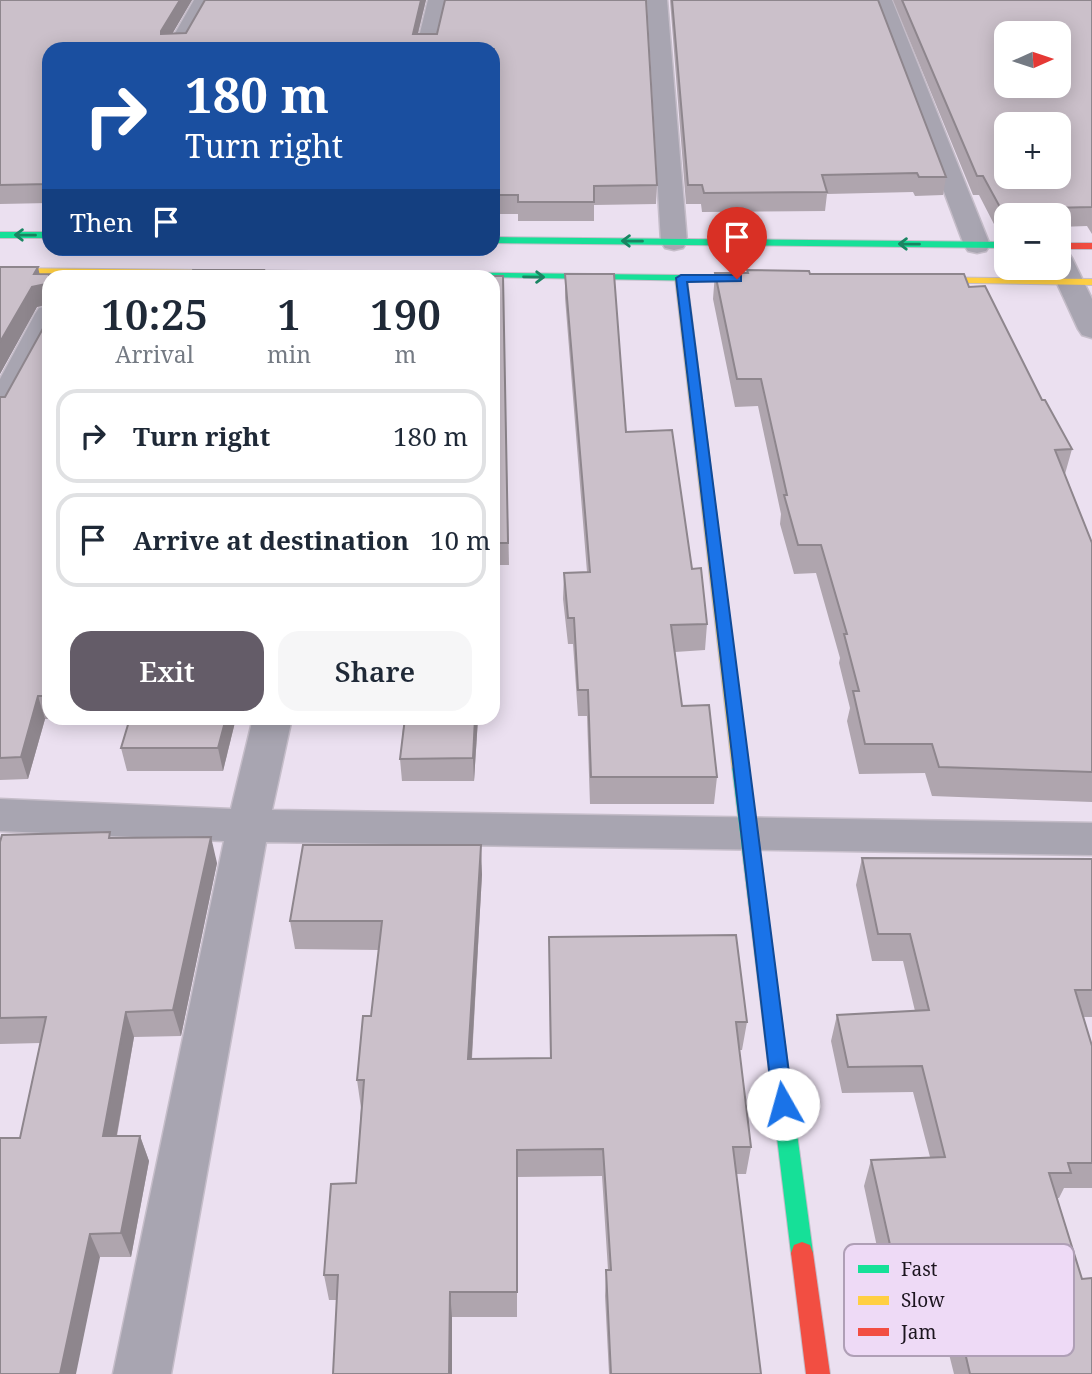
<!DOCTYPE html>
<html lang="en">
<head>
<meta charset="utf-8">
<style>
  :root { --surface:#fff; --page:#f6f6f7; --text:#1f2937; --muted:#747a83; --line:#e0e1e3; --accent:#645c68 }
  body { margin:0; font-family:"Noto Serif",serif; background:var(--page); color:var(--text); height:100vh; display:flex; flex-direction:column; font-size:26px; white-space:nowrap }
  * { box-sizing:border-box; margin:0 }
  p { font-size:23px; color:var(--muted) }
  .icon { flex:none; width:38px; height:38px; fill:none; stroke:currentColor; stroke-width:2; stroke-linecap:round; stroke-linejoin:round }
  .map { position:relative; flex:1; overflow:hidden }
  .sheet { position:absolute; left:42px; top:270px; width:458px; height:455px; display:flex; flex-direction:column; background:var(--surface); border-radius:21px; box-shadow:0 4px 18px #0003 }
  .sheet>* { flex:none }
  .top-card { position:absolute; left:42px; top:42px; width:458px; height:214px; border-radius:21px; box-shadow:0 4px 18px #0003; background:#1a4fa0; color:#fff; overflow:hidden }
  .needle { width:46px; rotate:87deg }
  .buttons { position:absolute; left:994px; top:21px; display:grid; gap:14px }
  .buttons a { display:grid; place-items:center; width:77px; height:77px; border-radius:14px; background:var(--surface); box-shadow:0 4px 18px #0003; font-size:35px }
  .pin { position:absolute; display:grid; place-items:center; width:60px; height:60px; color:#fff; margin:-72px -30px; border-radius:50% 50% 50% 0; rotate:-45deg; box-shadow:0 0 7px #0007 }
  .pin .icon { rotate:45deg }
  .me { position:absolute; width:77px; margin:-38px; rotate:353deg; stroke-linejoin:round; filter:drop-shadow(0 0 5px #0008) }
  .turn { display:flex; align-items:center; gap:24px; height:147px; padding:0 28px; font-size:32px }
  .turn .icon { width:91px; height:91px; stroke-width:2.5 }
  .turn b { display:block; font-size:49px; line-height:60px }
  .then { display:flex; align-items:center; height:66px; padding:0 28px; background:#0003; gap:14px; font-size:26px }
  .eta { display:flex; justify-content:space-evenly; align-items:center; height:119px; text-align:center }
  .eta b { font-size:42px; font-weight:600; line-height:49px }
  .action { display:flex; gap:14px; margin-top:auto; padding:14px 28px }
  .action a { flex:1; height:80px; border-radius:21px; background:var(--accent); color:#fff; font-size:28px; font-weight:600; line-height:80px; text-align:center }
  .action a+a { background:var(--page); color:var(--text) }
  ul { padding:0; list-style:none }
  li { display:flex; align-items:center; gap:21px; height:94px; margin:0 14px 10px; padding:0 14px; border:4px solid var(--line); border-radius:21px }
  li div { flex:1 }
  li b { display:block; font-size:26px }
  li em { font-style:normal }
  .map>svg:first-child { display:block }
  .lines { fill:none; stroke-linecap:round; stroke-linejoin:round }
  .street-casing { stroke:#c5bdc9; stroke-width:3 }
  .fast-casing { stroke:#c5bdc9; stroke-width:2 }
  .slow-casing { stroke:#c5bdc9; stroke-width:2 }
  .jam-casing { stroke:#c5bdc9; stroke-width:2 }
  .street { fill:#a8a5b1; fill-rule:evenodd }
  .fast { fill:#16e098; fill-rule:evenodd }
  .slow { fill:#ffcf43; fill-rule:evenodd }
  .jam { fill:#f24e42; fill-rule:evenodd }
  .wall { fill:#afa5ae }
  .shaded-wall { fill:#8e868d }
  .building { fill:#cbc0ca; stroke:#8e868d; stroke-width:2; fill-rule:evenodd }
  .oneway { stroke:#198562 }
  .route { fill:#1a73e8; stroke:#114b97; stroke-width:2 }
  .key { fill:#eedaf6; stroke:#af9fb6; stroke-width:2 }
  .key-label { font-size:19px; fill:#1c151f }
</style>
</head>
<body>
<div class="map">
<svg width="1092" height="1374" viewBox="0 0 1092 1374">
  <rect width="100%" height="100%" fill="#ebe0f0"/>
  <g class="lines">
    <g class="street-casing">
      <g id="street">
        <path d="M194 0H214L186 49H166Z"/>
        <path d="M428 0H448L436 49H416Z"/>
        <path d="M647 0H667L687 242 683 248 674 250 665 248 661 242Z"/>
        <path d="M872 0H892L990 245 986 251 977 253 968 251 964 245Z"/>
        <path d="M1059 250 1068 252 1072 258 1092 299V338L1082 335 1078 329 1050 268H1059Z"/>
        <path d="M49 306V342L15 408 11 415 0 417V379L35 314 39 308Z"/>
        <path d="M253 718H292L272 810 1092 823V855L266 842 171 1374H113L224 841 0 831V799L231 809Z"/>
      </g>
    </g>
    <g class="fast-casing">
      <g id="fast">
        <rect x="0" y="232" width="49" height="6"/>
        <path d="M494 237 1006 242V248L494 243Z"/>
        <path d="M424 272 768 276 774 279 768 282 419 276 420 273Z"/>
        <path d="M740 761 746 763 748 767 813 1253 810 1261 802 1264 794 1261 791 1253 732 767 734 763Z"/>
      </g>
    </g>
    <g class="slow-casing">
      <g id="slow">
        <path d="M0 268 424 272 430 275 0 274Z"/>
        <path d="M681 275 687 278 748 767 746 771H734L732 767 675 278Z"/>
        <path d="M916 277 1092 279V285L912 282V278Z"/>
      </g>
    </g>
    <g class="jam-casing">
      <g id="jam">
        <rect x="1059" y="243" width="33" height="6"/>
        <path d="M802 1242 810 1245 813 1253 830 1374H806L791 1253 794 1245Z"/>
      </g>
    </g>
    <use href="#street" class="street"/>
    <use href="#fast" class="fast"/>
    <use href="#slow" class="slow"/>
    <use href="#jam" class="jam"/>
  </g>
  <g class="wall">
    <path d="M0 0H192L172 34 186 33 205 0H426L418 34H437L445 0H646L657 185 656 204 594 205V221H518V214H494V49H49V203L0 204Z"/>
    <path d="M670 0H878L946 177 943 195 915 196 913 192 827 194 825 211 702 212 701 204H686Z"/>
    <path d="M893 0H1092V234L1087 226 1059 227V215H1006V228H996L979 195H973Z"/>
    <path d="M0 267 40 274 357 276H49V718H52L51 719H45L28 779 0 780V397H5L46 323V305L37 307 0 374Z"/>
    <path d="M747 270 810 274 969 287 1042 400 1072 449 1065 474 1092 543V802L932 796 925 773 859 774 847 721 850 708 839 663 840 658 816 573 794 574 780 524 781 514 758 406 735 407 713 299 715 273H747Z"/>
    <path d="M565 274 626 432 692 569 707 624 705 650 675 652 682 706 717 777 714 804H590L587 716H578L573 644H568L563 599 564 573 587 572 565 298Z"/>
    <path d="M494 276H503L509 565H494Z"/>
    <path d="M236 718 223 771H127L121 748Z"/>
    <path d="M404 718H478L474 781H402L400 759Z"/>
    <path d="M112 838 217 863 181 1036 134 1037 117 1136H140L149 1161 131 1257H100L20 1138 40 1043 0 1044V842Z"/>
    <path d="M862 858 1092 859V1017H1083L1092 1046V1188H1064L1059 1198H1057L1092 1374H954L949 1354 891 1356 884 1318 889 1303 864 1186 871 1160 930 1157 913 1092 842 1093 831 1041 837 1015 915 1011 903 961H872L856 885Z"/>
    <path d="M482 874 472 1059 550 1058 549 937 747 1022 742 1050H739L751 1147 746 1174H736L761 1374H609L605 1296 606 1270H608L602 1176 517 1177V1317H452V1374H333L337 1300H329L324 1275 356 1183 361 1108 357 1080 371 1016 379 950 295 949 290 921Z"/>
  </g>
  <g class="shaded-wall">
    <path d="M180 0H192L164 48 161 31Z"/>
    <path d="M421 0H426L414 49 413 34Z"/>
    <path d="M38 267 42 285 46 284 49 304 37 307 0 374V342Z"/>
    <path d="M49 682V711L44 696Z"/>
    <path d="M38 696 45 719 28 779 21 757Z"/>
    <path d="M226 718H236L223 771 218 748Z"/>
    <path d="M475 718H478L474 781 473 758Z"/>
    <path d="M211 837 217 863 181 1036 173 1010Z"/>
    <path d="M481 845 482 874 470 1087 468 1059Z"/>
    <path d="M126 1012 134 1037 112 1161 103 1136Z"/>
    <path d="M140 1136 149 1161 131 1257 121 1233Z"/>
    <path d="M90 1234 100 1257 76 1374H60Z"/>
    <path d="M450 1292 452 1317V1374H449Z"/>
  </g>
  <g class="building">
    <path d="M0 0H180L161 31V34L186 33 205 0H421L413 34H437L445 0H646L657 185 594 186V202H518V195H494V49H49V184L0 185Z"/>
    <path d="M672 0H878L946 177H919L917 173 822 175 827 192 704 193 702 185H688Z"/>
    <path d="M902 0H1092V207L1001 209 983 176H977ZM1006 33H1059V86H1006ZM1006 124H1059V177H1006Z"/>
    <path d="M0 267H38L34 274 191 275 193 270H264L262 276 357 274 356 276H49V682L44 696H38L21 757 0 758V397H5L46 323V284L32 287 0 342Z"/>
    <path d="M747 270 809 271 810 274H964L969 287 985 286 1042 400H1045L1072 449 1055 450 1092 543V772L939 767 932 744H865L853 691H859L844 634H847L821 545H798L784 495H787L761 379H737L715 273H748Z"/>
    <path d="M565 274H614L626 432 672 430 692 569 701 568 707 624 671 625 682 706 709 705 717 777H591L588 690H578L574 618H568L564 573 590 572Z"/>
    <path d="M464 276H503L508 543H494V276Z"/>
    <path d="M130 718H226L218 748H121Z"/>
    <path d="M405 718H475L473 758 400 759Z"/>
    <path d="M110 832 109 838 211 837 173 1010 126 1012 103 1136H140L121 1233 90 1234 60 1374H0V1138H20L46 1017 0 1018V842L2 835Z"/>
    <path d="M303 845H481L468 1059 551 1058 549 937 736 935 747 1022H736L751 1147H733L761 1374H611L606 1270H611L603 1149 517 1150V1292H450L449 1374H333L338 1275H324L331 1184 356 1183 364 1080H357L363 1016H371L382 921H290Z"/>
    <path d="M862 858 1092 859V990H1075L1092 1046V1163H1068L1071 1173H1049L1082 1279 1092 1278V1374H970L960 1331 900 1333 892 1294H901L871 1160 945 1157 922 1066 848 1067 837 1015 929 1010 910 934H878Z"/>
  </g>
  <defs><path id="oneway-shaft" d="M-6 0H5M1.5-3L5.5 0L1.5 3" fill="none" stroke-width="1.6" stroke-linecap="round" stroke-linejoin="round" transform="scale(1.75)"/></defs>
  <g class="oneway">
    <use href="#oneway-shaft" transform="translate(25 235) rotate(-179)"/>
    <use href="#oneway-shaft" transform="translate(632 241) rotate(-179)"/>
    <use href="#oneway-shaft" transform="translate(909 244) rotate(-179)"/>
    <use href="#oneway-shaft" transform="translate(534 277) rotate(1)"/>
  </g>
  <path class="route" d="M737 275 741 276V281L687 282 793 1104 790 1111 783 1113 776 1111 773 1104 676 278 681 275Z"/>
  <rect x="844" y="1244" width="230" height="112" rx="10" class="key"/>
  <rect x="858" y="1265" width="31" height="8" fill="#16e098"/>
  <rect x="858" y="1296" width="31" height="9" fill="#ffcf43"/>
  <rect x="858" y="1328" width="31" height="8" fill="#f24e42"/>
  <g class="key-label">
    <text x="901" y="1276">Fast</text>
    <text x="901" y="1307">Slow</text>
    <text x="901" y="1339">Jam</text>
  </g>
</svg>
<div class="buttons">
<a><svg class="needle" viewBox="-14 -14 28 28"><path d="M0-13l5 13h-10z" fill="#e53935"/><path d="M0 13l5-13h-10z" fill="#747a83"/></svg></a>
<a>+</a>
<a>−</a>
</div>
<div class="pin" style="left:737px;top:279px;background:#d93025"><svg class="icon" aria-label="arrive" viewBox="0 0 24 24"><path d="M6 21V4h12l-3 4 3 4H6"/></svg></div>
<svg class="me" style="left:783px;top:1104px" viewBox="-20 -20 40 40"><circle r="19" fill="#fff"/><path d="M0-13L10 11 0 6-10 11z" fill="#1a73e8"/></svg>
<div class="top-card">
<div class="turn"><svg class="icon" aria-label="right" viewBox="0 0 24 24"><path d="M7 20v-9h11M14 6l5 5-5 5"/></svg><div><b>180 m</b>Turn right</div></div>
<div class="then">Then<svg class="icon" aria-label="arrive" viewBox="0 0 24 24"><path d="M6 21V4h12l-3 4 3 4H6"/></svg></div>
</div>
<section class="sheet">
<div class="eta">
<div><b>10:25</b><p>Arrival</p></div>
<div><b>1</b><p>min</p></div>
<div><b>190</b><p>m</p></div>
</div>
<ul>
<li><svg class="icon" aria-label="right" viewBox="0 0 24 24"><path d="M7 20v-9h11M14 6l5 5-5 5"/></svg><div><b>Turn right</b></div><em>180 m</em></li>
<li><svg class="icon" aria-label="arrive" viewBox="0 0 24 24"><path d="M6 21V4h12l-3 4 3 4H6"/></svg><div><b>Arrive at destination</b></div><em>10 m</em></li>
</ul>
<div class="action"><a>Exit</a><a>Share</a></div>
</section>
</div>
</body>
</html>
